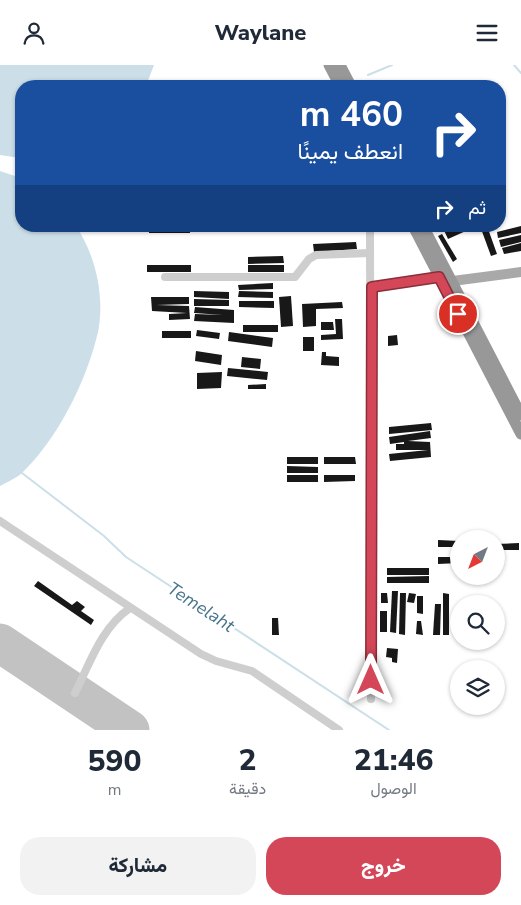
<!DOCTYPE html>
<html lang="ar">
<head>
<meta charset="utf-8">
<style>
  :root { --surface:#fff; --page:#f2f2f3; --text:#1f2937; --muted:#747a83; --accent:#d44759 }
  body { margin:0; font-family:"Nunito Sans",Vazirmatn,sans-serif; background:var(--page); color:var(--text); direction:rtl; height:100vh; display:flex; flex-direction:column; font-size:19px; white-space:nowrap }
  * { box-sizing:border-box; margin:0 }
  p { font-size:16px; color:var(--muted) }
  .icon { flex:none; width:28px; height:28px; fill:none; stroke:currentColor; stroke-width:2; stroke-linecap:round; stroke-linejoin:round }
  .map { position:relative; height:665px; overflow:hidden; direction:ltr }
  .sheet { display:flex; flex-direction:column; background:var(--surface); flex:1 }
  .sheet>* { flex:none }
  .hud { position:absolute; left:15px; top:15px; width:491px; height:152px; border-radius:20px; box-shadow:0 1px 4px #0004; direction:rtl; background:#1a4fa0; color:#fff; overflow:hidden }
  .needle { width:32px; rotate:222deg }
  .fabs { position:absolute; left:450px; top:465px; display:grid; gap:10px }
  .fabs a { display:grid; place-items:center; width:55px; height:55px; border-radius:50%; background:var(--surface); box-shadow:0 1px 4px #0004; font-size:25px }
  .pin { position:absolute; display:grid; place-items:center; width:42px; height:42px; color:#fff; margin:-21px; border:2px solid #fff; border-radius:50%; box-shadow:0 1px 5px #0007 }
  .me { position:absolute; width:55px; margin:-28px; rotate:0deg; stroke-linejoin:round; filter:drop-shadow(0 0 4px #0008) }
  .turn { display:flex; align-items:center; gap:18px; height:105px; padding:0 20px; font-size:22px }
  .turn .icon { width:65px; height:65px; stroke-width:2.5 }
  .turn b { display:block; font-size:35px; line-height:42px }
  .then { display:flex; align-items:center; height:48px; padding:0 20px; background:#0003; gap:10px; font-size:19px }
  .eta { display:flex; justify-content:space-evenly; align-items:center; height:85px; text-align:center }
  .eta b { font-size:30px; font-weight:800; line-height:35px }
  .cta { display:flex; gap:10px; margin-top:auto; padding:10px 20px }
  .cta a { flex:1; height:58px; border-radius:20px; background:var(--accent); color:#fff; font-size:20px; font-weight:800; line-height:58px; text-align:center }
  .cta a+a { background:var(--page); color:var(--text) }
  header { display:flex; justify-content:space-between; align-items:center; height:65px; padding:0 20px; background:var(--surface); font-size:22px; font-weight:800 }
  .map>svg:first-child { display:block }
  .water { fill:#ccdfe8 }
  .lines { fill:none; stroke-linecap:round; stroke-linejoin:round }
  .stream { stroke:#ccdfe8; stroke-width:2 }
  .runway { stroke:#c2c2c2; stroke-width:39 }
  .building { fill:#181818 }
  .minor { stroke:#cecece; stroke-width:8 }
  .major { stroke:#a9a9a9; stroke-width:10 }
  .highway { stroke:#989898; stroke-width:11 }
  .route-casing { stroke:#8a2e3a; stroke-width:12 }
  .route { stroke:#d44759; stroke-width:9 }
  .labels { text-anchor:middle; stroke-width:5; stroke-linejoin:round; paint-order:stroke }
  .water-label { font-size:18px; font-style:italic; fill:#47748b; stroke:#fff }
</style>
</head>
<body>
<header><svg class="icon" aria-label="menu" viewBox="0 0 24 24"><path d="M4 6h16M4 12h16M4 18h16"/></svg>Waylane<svg class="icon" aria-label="person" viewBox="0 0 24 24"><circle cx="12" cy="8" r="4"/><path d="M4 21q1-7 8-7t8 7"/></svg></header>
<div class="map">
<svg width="521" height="665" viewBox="0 0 521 665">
  <rect width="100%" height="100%" fill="#fff"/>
  <g class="water">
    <path d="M0 0H154L146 21H21V93L0 90Z"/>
    <path d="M0 106 21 113V161H76C96 191 105 232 98 267 87 315 58 373 23 407 17 413 7 417 0 421Z"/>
  </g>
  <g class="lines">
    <g class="stream">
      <path d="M514 0 521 8"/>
      <path d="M368 10 392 0"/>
      <path d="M149 16 200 21"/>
      <path d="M281 21 315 18"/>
      <path d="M22 408 104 471 126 492 389 665"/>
    </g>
    <path class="runway" d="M0 578 130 665"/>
  </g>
  <g class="building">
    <rect x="149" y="161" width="41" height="7"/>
    <path d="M208 161H236V166Z"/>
    <path d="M442 161H477L448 174Z"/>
    <path d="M480 161H487L497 189 491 191Z"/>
    <path d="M521 161V168L498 173 497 167Z"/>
    <path d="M442 169 457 194 453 197 438 171Z"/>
    <path d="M521 170V177L501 182 499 175Z"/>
    <path d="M356 177 357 184 314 187 313 179Z"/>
    <path d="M521 178V186L504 189 502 183Z"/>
    <path d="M283 191 284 198 248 199V192Z"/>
    <rect x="147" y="200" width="44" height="7"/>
    <rect x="248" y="200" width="36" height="7"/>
    <path d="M273 218V224L239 225 238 220Z"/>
    <path d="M194 226 229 227V234L194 232Z"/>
    <path d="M239 226 273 227V233L238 232Z"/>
    <path d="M291 231 293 261 281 262 279 232Z"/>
    <path d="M151 232H189V239L156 240 189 241 190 254 169 255V249L187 248 152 246Z"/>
    <path d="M194 234 229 235V241H194Z"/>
    <path d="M239 236H274V243L239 242Z"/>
    <path d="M342 237 343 243 316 244V261L303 262 302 239Z"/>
    <path d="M195 242 234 245V258L194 256 195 249 223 250 194 248Z"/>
    <path d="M335 254H342L343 274 321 275V270L336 269Z"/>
    <path d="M321 257H333L334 265H321Z"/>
    <rect x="243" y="260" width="35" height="7"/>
    <path d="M197 265 220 268 219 274 196 271Z"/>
    <rect x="162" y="266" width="29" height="7"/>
    <path d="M229 267 273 273 272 282 228 276Z"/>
    <path d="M397 270 398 280 388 281V271Z"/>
    <rect x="303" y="272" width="11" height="14"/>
    <path d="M196 286 222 290 221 300 195 296Z"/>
    <path d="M322 287H326V291L339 292V301L321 300Z"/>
    <path d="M242 292 261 294 260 304 241 302Z"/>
    <path d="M228 303 268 307 267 315 227 311Z"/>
    <path d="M222 307 221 323 197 324V308Z"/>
    <path d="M266 319V324H248V320Z"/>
    <path d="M431 358 432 365 389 369V362Z"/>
    <path d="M430 366 431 373 408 376 430 377 431 392 390 396 389 389 428 385H396V379H404V377L390 379 389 372Z"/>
    <rect x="287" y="392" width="31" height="7"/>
    <path d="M324 392H355L356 399H324Z"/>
    <path d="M287 401 318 402V408H287Z"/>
    <rect x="287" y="410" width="31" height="7"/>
    <path d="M324 410H355V416L324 417Z"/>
    <path d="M438 475 459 476V482H438Z"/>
    <path d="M519 478V485H496V479Z"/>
    <path d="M438 492H459V498L438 499Z"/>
    <rect x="387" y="503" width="42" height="7"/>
    <path d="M429 511V518H387V512Z"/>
    <path d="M38 516 72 540 77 536 85 542 81 546 94 555 91 560 34 521Z"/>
    <path d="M392 526H398L396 568 390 567Z"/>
    <path d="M381 528H387L388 538H381Z"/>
    <path d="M400 528H406L405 570 399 569Z"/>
    <path d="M409 528 416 529 414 538 407 537Z"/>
    <path d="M443 528 449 529V570H443Z"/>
    <path d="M417 531H423V549L417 548Z"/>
    <path d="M435 539H441L440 570H433Z"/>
    <rect x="380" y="546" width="7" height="21"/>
    <path d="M272 553H278L279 570H272Z"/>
    <path d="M417 556H421L423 570 416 569Z"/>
    <path d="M387 583 398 584 397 598 392 597V593L386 592Z"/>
  </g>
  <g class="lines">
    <g class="minor">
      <path d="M370 167 371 634"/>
      <path d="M165 212H295L309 194 316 190 370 188"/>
      <path d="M372 222 439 212"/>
      <path d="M0 456 201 589 216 596 252 606 339 665"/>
      <path d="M75 628C90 598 101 563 130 543"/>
    </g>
    <path class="major" d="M445 217 521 207"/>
    <g class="highway">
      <path d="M329 0 340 21"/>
      <path d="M340 0 351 21"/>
      <path d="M413 161 521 369"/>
      <path d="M423 161 521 350"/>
    </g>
  </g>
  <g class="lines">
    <g class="route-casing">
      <path id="route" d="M371 615 372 222 439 212 458 249"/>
    </g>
    <use href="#route" class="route"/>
  </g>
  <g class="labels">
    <g class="water-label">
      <text transform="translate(201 542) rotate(33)" y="6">Temelaht</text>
    </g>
  </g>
</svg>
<div class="fabs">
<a><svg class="needle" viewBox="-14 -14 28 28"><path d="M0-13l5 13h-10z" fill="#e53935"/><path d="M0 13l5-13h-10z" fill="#747a83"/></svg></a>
<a><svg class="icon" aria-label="search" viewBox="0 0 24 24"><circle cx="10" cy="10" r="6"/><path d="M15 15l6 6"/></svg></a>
<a><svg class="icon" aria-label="layers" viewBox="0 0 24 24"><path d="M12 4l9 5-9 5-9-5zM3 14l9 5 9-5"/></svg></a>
</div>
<div class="pin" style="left:458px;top:249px;background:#d93025"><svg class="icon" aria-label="arrive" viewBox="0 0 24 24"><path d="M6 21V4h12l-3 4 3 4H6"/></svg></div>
<svg class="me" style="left:371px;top:615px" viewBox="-20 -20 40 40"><path d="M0-17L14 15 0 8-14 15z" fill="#d44759" stroke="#fff" stroke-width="4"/></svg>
<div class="hud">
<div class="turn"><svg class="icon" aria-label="right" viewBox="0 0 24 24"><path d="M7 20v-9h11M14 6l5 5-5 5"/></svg><div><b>460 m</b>انعطف يمينًا</div></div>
<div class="then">ثم<svg class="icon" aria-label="right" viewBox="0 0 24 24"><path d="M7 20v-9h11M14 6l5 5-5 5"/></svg></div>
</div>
</div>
<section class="sheet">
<div class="eta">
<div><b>21:46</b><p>الوصول</p></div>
<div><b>2</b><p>دقيقة</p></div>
<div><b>590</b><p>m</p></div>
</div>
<div class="cta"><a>خروج</a><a>مشاركة</a></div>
</section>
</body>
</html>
